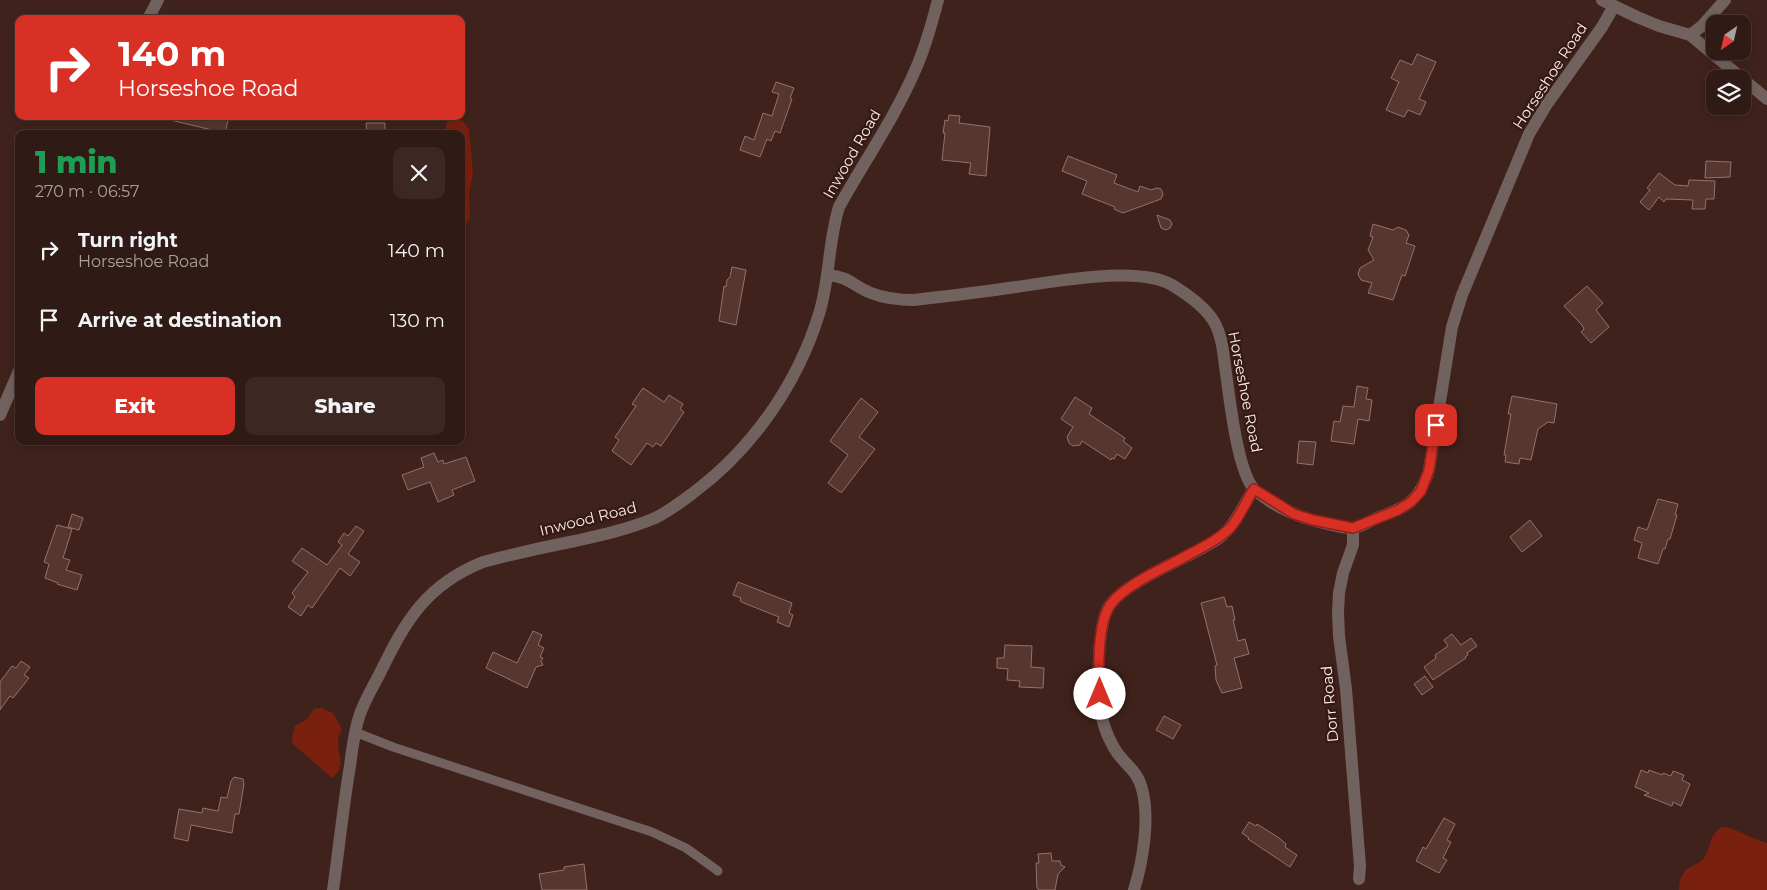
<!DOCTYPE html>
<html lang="en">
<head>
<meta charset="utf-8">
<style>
  :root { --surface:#301a15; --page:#3c2722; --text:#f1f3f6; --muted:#a8a1a0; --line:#4b3834; --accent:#d93025 }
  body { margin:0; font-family:Montserrat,sans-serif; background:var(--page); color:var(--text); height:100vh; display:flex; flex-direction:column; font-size:19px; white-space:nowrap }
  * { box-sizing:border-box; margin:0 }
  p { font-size:16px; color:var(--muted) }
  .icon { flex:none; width:28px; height:28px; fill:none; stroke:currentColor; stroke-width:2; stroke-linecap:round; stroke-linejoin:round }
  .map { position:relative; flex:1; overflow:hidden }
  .drawer { position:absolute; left:15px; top:130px; width:450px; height:315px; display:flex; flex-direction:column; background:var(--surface); border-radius:10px; box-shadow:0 2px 8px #0003,0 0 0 1px var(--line) }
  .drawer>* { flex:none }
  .hud { position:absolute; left:15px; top:15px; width:450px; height:105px; border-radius:10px; box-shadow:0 2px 8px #0003,0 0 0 1px var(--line); background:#d93025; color:#fff; overflow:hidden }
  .needle { width:32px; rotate:214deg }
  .buttons { position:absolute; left:1706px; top:15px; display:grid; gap:10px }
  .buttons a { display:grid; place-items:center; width:45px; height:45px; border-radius:10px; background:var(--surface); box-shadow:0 2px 8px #0003,0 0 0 1px var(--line); font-size:25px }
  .pin { position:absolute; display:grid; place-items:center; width:42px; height:42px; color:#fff; margin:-21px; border-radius:10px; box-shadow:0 2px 8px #0006 }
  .me { position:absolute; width:55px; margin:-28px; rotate:0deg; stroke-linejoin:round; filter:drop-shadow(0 0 4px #0008) }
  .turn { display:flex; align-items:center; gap:18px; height:105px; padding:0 20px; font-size:22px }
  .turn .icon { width:65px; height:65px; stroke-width:2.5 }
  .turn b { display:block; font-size:35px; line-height:42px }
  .round { display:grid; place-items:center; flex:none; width:52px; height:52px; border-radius:10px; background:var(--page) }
  .summary { display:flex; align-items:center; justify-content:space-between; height:85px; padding:0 20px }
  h1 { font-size:30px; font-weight:800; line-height:38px; color:#1e9e55 }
  .primary-button { display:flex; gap:10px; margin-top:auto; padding:10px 20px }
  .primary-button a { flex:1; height:58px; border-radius:10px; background:var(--accent); color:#fff; font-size:20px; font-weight:800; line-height:58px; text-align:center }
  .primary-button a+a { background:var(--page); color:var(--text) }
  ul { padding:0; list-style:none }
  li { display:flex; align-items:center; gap:15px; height:70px; padding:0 20px }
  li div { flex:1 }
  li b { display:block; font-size:19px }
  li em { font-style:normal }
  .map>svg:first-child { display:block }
  .water { fill:#79200e }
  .building { fill:#56362f; stroke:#957169 }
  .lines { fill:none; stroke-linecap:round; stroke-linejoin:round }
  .service { stroke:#72625f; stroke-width:9 }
  .minor { stroke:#72625f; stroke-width:12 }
  .route-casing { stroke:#8d1f18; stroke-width:12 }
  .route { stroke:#d93025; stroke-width:9 }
  .labels { text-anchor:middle; stroke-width:4.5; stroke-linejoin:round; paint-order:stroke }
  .street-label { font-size:15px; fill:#fdece8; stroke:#351913 }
</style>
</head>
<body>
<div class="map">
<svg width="1767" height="890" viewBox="0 0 1767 890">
  <rect width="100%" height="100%" fill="#40221c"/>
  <g class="water">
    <path d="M452 116 463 121 469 130 473 172 469 194 470 217 467 223 461 228V134H445L446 124Z"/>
    <path d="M321 708 333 713 342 729C330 748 351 764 332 778L293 744 292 738 295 726 306 720 314 709Z"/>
    <path d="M1721 827C1738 828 1751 839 1767 843V890H1679C1680 877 1682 871 1694 865 1698 863 1702 861 1704 858 1712 846 1708 837 1721 827Z"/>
  </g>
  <g class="building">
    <path d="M1417 54 1436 62 1419 99 1426 102 1420 115 1408 110 1404 117 1386 110 1399 82 1391 78 1400 60 1412 65Z"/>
    <path d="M776 82 794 88 790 98 792 99 780 133 775 131 771 141 767 139 760 157 740 150 745 136 754 140 763 113 772 116 779 94 772 92Z"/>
    <path d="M949 115 960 116 959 123 990 127 986 176 969 174 971 163 942 160 945 133H943L945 120 948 121Z"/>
    <path d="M171 116H229L225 133 170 120Z"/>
    <path d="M366 123H385V134H367Z"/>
    <path d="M1068 156 1117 175 1114 183 1138 192 1140 186 1151 190 1157 188 1161 189 1163 194 1161 199 1123 213 1114 209 1115 207 1082 194 1087 181 1062 171Z"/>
    <path d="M1706 161 1731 162 1730 177 1705 178Z"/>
    <path d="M1659 173 1675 185 1688 186 1689 180 1715 181 1714 199H1706L1705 209H1692L1693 200 1666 199 1664 202 1659 197 1649 210 1640 202 1650 190 1647 188Z"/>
    <path d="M1157 215 1170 220 1172 224 1170 228 1166 230 1161 228Z"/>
    <path d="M1373 224 1393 230 1398 227 1406 230 1409 235 1406 243 1415 246 1405 276 1402 275 1393 300 1368 293 1372 283 1361 280 1358 274 1360 268 1374 260 1368 250 1373 237 1370 236Z"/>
    <path d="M732 267 746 270 736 325 719 321 724 286 726 287 727 280 730 277Z"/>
    <path d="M1587 286 1603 303 1596 310 1609 327 1591 343 1581 332 1584 329 1582 325 1564 306Z"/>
    <path d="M1357 386 1368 388 1366 399 1372 400 1369 421 1358 419 1354 444 1331 441 1334 421 1340 422 1343 406 1354 407Z"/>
    <path d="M643 388 664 402 669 395 683 404 680 409 684 412 661 446 656 443 653 447 647 443 631 465 612 451 619 440 615 437 636 406 632 404Z"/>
    <path d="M1512 396 1557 404 1554 423 1548 422 1538 429 1531 460 1520 458 1519 464 1505 462 1506 455H1504L1511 414H1508Z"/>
    <path d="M1075 397 1092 408 1089 414 1125 438 1123 441 1132 448 1125 459 1117 454 1114 459 1112 458 1111 460 1082 441 1080 445 1073 446 1069 443 1067 437 1073 427 1061 419Z"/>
    <path d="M861 398 878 412 859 437 875 449 842 492H840L828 483 848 455 830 441Z"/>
    <path d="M1299 441 1316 442 1313 465 1297 463Z"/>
    <path d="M434 453 438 462 443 460 444 464 466 457 475 481 452 490 454 495 438 502 430 482 408 490 402 475 424 467 421 458Z"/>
    <path d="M1658 499 1678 504 1675 515H1677L1670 539H1668L1665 549H1663L1658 564 1638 558 1642 543 1634 540 1638 527 1647 530Z"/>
    <path d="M72 514 83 518 79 530 68 527Z"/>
    <path d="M1530 520 1542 536 1522 552 1510 537Z"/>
    <path d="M57 525 72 529 63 558 70 560 66 570 82 575 77 590 57 584 58 583 45 578 49 564 44 562Z"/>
    <path d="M356 526 364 531 348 554 360 562 350 576 340 568 312 608 308 605 301 616 288 607 295 597 292 593 308 572 292 561 302 548 327 565 342 545 338 542 344 533 348 536Z"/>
    <path d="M738 582 792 603 789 613 793 615 789 627 777 622 779 617 744 603 740 601 741 598 733 595Z"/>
    <path d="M1224 597 1227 607 1232 606 1235 620H1233L1238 641 1245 639 1249 654 1234 658 1242 688 1222 693 1216 680 1215 666 1217 665 1201 603Z"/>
    <path d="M533 631 542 635 538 645 544 648 540 657 543 658 541 661 543 665 536 667 527 688 486 668 493 652 517 663Z"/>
    <path d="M1452 634 1461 645 1471 638 1477 646 1467 653 1468 655 1465 657 1466 658 1433 680 1424 667 1436 658 1435 655 1448 646 1444 640Z"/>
    <path d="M1005 645 1032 646 1031 667 1044 668 1043 688 1019 687 1020 681 1007 680 1008 669 997 668V658H1004Z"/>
    <path d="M21 661 30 667 24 675 29 678 13 698 10 696 0 710V682L12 666 16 668Z"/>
    <path d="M1425 676 1433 687 1422 695 1414 684Z"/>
    <path d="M1164 716 1181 725 1173 739 1156 730Z"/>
    <path d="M1641 770 1648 773 1649 770 1662 775 1663 773 1671 776 1673 771 1684 775 1682 780 1690 784 1681 806 1673 802 1672 806 1644 795 1649 793 1635 787Z"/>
    <path d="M234 777 243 779 244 784 239 814H235L232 833 191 825 188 841 174 838 179 809 202 813 203 808 218 811 221 797 227 798 231 781Z"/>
    <path d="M1444 818 1455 824 1447 840 1451 842 1443 858 1447 860 1439 873 1416 861 1423 847 1426 849Z"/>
    <path d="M1249 822 1256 826 1257 824 1279 838 1286 844 1285 847 1297 855 1290 867 1248 839 1249 838 1242 833Z"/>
    <path d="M1051 853 1052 861H1060L1061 865 1065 867 1058 874 1055 890H1039L1037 888 1036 863H1039L1038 854Z"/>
    <path d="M584 864 587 890H542L539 874 564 870V867Z"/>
  </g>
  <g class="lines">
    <path class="service" d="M355 732 393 747 652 832 686 848 718 871"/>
    <g class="minor">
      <path d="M1602 0 1637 17 1659 26 1690 35 1767 99"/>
      <path d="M148 19 158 0"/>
      <path d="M1690 35 1702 26 1725 0"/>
      <path d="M828 275C850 277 853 286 871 293 886 299 899 300 914 300 948 296 982 292 1016 287 1054 282 1138 265 1172 285 1185 293 1201 304 1210 316 1221 329 1223 350 1225 366 1229 393 1237 473 1255 490 1268 502 1288 512 1305 518 1313 520 1344 529 1352 528 1360 528 1369 521 1377 518 1407 507 1419 502 1429 470L1452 327 1462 295 1529 134 1547 104 1602 27 1614 6"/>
      <path d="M0 415 19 371"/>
      <path d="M1353 528V545L1343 573 1339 593 1338 612 1339 636 1346 689 1360 866 1359 879"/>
      <path d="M333 890C339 849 343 807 350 766 352 750 354 733 359 717 364 701 373 687 380 673 406 620 426 585 483 562 513 554 544 547 575 541 602 535 629 529 655 518 668 512 681 502 693 493 752 449 797 385 819 314 830 279 828 242 839 207 865 160 896 116 917 66 926 45 932 23 938 0"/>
      <path d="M1134 890C1143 861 1150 818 1142 789 1137 768 1122 764 1113 746 1108 737 1104 727 1102 717 1097 693 1096 625 1110 605 1127 581 1186 559 1213 542 1234 530 1241 508 1254 489"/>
    </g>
  </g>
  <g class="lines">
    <g class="route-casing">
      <path id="route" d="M1100 694C1098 671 1097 623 1111 604 1127 583 1165 568 1188 555 1203 547 1218 540 1230 528 1240 517 1246 501 1254 489L1294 514 1313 520 1353 528 1398 510 1411 502 1421 491 1429 470 1436 425"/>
    </g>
    <use href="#route" class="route"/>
  </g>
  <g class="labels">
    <g class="street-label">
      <text transform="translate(1550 76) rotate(-57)" y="5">Horseshoe Road</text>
      <text transform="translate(852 154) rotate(-60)" y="5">Inwood Road</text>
      <text transform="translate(1245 392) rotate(79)" y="5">Horseshoe Road</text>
      <text transform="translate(588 519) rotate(-14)" y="5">Inwood Road</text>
      <text transform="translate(1330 704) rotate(-95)" y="5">Dorr Road</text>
    </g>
  </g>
</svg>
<div class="buttons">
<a><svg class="needle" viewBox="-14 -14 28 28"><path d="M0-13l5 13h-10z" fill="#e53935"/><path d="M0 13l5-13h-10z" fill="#a8a1a0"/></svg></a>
<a><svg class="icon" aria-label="layers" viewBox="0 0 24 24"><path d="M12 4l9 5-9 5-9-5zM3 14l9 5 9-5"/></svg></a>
</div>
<div class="pin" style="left:1436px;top:425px;background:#d93025"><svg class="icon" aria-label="arrive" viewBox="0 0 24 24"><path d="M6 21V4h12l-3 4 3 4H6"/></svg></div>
<svg class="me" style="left:1100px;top:694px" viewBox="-20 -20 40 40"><circle r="19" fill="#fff"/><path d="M0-13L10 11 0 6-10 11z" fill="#d93025"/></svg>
<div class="hud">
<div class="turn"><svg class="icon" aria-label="right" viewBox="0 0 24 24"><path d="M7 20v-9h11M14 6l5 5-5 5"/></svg><div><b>140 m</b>Horseshoe Road</div></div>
</div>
<section class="drawer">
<div class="summary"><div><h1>1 min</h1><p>270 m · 06:57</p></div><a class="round"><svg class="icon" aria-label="close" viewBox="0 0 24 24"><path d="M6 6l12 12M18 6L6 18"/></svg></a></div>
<ul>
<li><svg class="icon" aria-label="right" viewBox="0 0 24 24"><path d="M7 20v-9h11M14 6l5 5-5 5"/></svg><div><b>Turn right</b><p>Horseshoe Road</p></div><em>140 m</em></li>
<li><svg class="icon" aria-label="arrive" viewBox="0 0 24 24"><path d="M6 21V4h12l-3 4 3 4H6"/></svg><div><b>Arrive at destination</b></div><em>130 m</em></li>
</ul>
<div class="primary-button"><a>Exit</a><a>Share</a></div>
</section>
</div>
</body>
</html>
